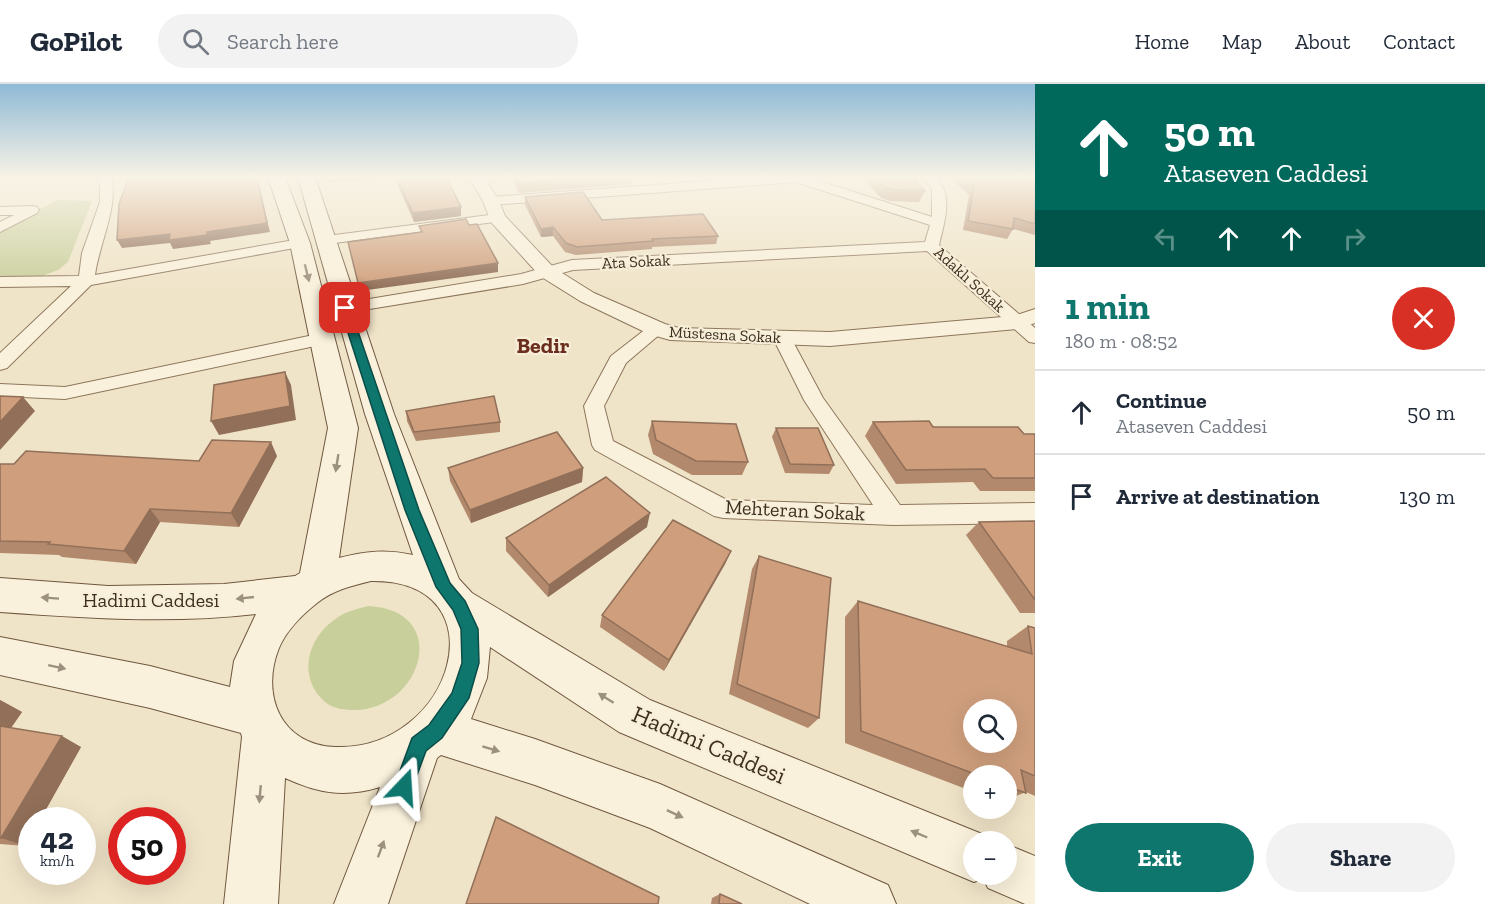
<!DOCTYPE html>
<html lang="en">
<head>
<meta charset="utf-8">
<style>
  :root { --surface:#fff; --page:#f2f2f3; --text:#1f2937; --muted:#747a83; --line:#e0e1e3; --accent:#0f766e }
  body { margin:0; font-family:"Zilla Slab",serif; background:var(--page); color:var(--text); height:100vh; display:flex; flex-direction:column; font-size:22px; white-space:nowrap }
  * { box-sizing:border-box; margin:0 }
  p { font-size:20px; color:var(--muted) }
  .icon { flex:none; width:33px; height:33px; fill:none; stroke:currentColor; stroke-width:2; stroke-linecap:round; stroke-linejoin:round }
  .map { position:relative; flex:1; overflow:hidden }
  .sheet { display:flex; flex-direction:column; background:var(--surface); width:450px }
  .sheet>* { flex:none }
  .hud { background:#00695c; color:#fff; overflow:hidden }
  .buttons { position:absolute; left:963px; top:615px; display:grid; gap:12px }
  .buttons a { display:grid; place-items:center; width:54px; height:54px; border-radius:50%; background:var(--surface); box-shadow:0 6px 24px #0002; font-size:30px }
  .speed { position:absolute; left:18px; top:723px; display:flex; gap:12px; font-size:30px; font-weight:700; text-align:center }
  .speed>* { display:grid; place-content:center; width:78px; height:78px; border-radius:50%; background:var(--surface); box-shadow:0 6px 24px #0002; line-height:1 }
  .speed small { font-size:15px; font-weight:400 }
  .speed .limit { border:9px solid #d22; background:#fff; color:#111 }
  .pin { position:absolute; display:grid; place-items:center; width:51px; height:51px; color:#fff; margin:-26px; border-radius:12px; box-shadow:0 3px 9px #0006 }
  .me { position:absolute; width:66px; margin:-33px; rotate:20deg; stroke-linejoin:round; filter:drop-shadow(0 0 4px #0008) }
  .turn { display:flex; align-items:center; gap:21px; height:126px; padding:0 30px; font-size:27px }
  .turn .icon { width:78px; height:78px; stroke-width:2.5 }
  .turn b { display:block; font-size:42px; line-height:51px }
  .lanes { display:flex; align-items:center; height:57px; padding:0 30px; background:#0003; justify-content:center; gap:30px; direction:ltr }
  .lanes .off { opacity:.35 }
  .round { display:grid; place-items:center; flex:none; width:63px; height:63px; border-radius:32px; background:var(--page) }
  .headline { display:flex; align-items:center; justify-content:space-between; height:102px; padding:0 30px }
  h1 { font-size:36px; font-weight:700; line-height:45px; color:var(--accent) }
  .button { display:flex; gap:12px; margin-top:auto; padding:12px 30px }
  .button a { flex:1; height:69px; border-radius:36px; background:var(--accent); color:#fff; font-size:24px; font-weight:700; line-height:69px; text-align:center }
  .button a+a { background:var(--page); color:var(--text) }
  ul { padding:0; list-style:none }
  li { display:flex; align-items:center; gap:18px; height:84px; padding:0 30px; border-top:2px solid var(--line) }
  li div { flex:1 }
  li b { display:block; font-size:22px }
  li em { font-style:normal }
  header { display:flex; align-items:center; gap:36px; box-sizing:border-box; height:84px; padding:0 30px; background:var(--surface); border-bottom:2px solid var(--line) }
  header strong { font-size:28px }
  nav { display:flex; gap:33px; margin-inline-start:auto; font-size:21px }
  .search { width:420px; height:54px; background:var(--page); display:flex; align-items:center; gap:15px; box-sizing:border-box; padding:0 21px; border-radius:33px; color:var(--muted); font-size:22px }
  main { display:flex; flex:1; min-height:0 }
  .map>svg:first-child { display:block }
  .green { fill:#c9cf9b }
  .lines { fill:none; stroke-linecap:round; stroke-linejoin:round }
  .minor-casing { stroke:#8d765c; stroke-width:2 }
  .tertiary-casing { stroke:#8d765c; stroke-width:2 }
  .secondary-casing { stroke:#6f573f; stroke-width:2 }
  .minor { fill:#faf1dc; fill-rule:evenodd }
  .tertiary { fill:#faf1dc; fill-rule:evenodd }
  .secondary { fill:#faf1dc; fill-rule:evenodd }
  .wall { fill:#b2896c }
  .shaded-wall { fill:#916f58 }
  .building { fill:#cf9f7d; stroke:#916f58; stroke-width:1.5; fill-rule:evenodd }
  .oneway { fill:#9c907e }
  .route { fill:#0f766e; stroke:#0a4d48; stroke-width:1.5 }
  .labels { text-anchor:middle; stroke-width:4.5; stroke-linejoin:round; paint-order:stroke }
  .far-street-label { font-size:16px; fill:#3d2e20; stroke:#f7eed8 }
  .street-label { font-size:20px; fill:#3d2e20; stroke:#f7eed8 }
  .far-district-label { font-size:22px; font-weight:bold; fill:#6b2e1e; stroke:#f7eed8 }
  .near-street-label { font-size:24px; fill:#3d2e20; stroke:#f7eed8 }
</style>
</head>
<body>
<header>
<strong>GoPilot</strong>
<div class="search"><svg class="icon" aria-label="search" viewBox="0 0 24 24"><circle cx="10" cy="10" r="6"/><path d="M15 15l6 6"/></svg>Search here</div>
<nav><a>Home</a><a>Map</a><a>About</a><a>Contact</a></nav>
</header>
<main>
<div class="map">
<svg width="1035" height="820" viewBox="0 0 1035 820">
  <rect width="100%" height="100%" fill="#f0e4c8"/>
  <g class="green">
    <path d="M57 116 92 117 68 178 58 186 37 194H0V147Z"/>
    <path d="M368 522C452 526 423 625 355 626 345 626 333 625 325 618 298 594 306 556 334 536 344 528 356 525 368 522Z"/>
  </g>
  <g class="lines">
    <g class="minor-casing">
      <g id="minor">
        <path d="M95 93H111C119 122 99 160 95 191L300 155 307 159 300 163 91 201 7 284 0 286V269L71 202 0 203V193L79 192 82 169 100 118V97Z"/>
        <path d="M763 93H807L932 133V104L922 93H936C954 112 944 139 939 161L1035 244V259L1029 258 927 167 573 186 523 200 345 229 339 228 336 224 339 220 345 219 521 190 572 176 925 158 930 141 796 98 491 121 484 117 491 113Z"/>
        <path d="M32 122 37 123 39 126 37 129 0 148V138L14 131H0V123Z"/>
        <path d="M497 130 502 131 504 134 502 137 327 160 320 156 327 152Z"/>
        <path d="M657 240 663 241 666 245 626 279 604 322 613 357 727 416 873 421 804 316 773 254 776 250H788L791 254 823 314 900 421 1035 419V439L893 441 723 434 714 432 595 366 592 361 584 322 611 272 651 241Z"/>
        <path d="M323 249 329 251 332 255 329 259 65 315 0 312V300L65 303Z"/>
      </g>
    </g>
    <g class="tertiary-casing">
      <path id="tertiary" d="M469 93H484L499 117 505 132 554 184 594 209 665 240 679 244 830 248 1014 232 1035 225V239L1017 245 830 262 670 256 649 250 580 217 540 192 491 138 483 117Z"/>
    </g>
    <g class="secondary-casing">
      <path id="secondary" d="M268 93H285L310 159 358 344 339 474C365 467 387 465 413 471L365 330 298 93H315L394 330 459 495 472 509 650 616 992 754 994 758H974V790H1006V760L1035 772V820H1025L988 804 983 794 974 798 619 648 490 563 487 594 471 635 535 655 660 700 888 801 896 820H810L650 744 535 701 441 671 437 674 388 820H334L380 703C344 714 318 709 285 694L278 820H224L242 653 241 649 150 624 0 591V553L150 582 230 603 234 577 256 530C171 540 85 534 0 528V494L108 502 224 500 295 492 300 489 328 344 290 159ZM371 497C504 495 453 668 335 663 281 661 260 611 279 564 286 547 303 530 317 519 333 506 351 502 371 497Z"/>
    </g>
    <use href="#minor" class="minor"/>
    <use href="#tertiary" class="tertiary"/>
    <use href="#secondary" class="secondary"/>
  </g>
  <g class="wall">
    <path d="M325 93H385L351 98 347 96 327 98Z"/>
    <path d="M394 93H446L461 132 414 138Z"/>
    <path d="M511 93H632L631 100 519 109Z"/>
    <path d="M862 93H912L925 107 919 118 890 117 881 114Z"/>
    <path d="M950 93H1035V151L1013 145 1007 155 963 146 969 111Z"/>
    <path d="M525 113 602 136 718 152 716 160 652 163V165L576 171 565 168 553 152 541 153 525 121Z"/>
    <path d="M406 327 500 338V348L416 357 407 337Z"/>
    <path d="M652 337 748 378 742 391H692L653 370 648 351Z"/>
    <path d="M873 338 1024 350H1035V407H980L973 398 896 400 865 352Z"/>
    <path d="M776 344 834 381 829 390 785 389 772 353Z"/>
    <path d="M277 372 239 443 160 438 136 480 62 473 59 471 0 469V380H14L199 377Z"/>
    <path d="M448 384H583L582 398 471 439 450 397Z"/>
    <path d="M1035 437V529H1020L966 451 979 438Z"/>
    <path d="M647 443 548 513 506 467V454Z"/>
    <path d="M731 467 725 480 664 587 600 543 602 531Z"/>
    <path d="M759 472 819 634 808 644 729 610 752 485Z"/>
    <path d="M858 517 1007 562V557L1028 542 1035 544V712L1026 708 1006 716V692H974V708L845 659V533Z"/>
    <path d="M0 616 22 628 11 644 81 663 40 736H32V751L26 762 0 760Z"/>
    <path d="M720 810 742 820H711L712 814Z"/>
  </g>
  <g class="shaded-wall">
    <path d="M257 93H258L260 107 270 148 210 157 211 160 173 165 170 159 122 164 117 156 170 150 258 99Z"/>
    <path d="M326 93H347V96L327 98Z"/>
    <path d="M350 93H385L351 98Z"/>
    <path d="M461 123V132L414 138 413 129Z"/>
    <path d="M553 143V152L541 153V145Z"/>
    <path d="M498 179V188L360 207 358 199Z"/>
    <path d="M285 288 291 301 296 336 219 351 211 337Z"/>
    <path d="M23 313 35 327 0 366V338Z"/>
    <path d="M271 358 277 372 239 443 231 429Z"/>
    <path d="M583 384 582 398 471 439 470 426Z"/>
    <path d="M150 425 160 438 136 480 124 467Z"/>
    <path d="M650 429 647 443 548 513 549 501Z"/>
    <path d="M731 467 725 480 664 587 669 576Z"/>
    <path d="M0 616 22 628 6 651 0 648Z"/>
    <path d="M62 652 81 663 40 736H32V751L26 762 1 754Z"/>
  </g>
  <g class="building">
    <path d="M129 93H257L267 139 207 148V151L169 156 170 150 117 156 119 120Z"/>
    <path d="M396 93H446L461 123 413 129Z"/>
    <path d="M516 93H595L519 100Z"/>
    <path d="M876 93H912L925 107 895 106 886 104Z"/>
    <path d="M964 93H1035V140L1014 134 1013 145 968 137 974 102Z"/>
    <path d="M583 108 602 136 703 130 718 152 652 155 653 157 577 163 566 159 553 143 541 145 525 113Z"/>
    <path d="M466 135 469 141 477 140 498 179 358 199 348 158 422 148 419 142Z"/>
    <path d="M285 288 290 322 211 337 214 301Z"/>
    <path d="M0 312 23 313 0 338Z"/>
    <path d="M494 312 500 338 414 348 406 327Z"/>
    <path d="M652 337 736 340 748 378 696 377 656 356Z"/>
    <path d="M929 337 933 343H1018L1024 350H1035V394H993L985 385 906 386 873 338Z"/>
    <path d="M776 344H818L834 381 790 380Z"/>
    <path d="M557 348 583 384 470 426 448 384Z"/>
    <path d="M212 356 271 358 231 429 150 425 124 467 48 460 50 458 0 457V380H14L26 367 199 377Z"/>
    <path d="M606 393 650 429 549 501 506 454Z"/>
    <path d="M673 436 731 467 669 576 602 531Z"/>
    <path d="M1035 437V516L979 438Z"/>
    <path d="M759 472 831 494 819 634 737 600Z"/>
    <path d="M858 517 1032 570 1028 542 1035 544V692L1021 686 1026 709 1006 702V692H980L861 647ZM974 626H1006V658H974Z"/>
    <path d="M0 642 62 652 1 754H0Z"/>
    <path d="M496 733 659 813 658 820H466Z"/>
    <path d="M720 810 742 820H719Z"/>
  </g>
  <defs><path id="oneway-solid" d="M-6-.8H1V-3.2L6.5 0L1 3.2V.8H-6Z" transform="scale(1.5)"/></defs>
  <g class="oneway">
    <use href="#oneway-solid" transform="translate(307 189) rotate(76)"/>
    <use href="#oneway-solid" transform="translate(337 379) rotate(99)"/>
    <use href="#oneway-solid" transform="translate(50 514) rotate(-176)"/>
    <use href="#oneway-solid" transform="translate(245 514) rotate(174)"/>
    <use href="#oneway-solid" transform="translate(57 583) rotate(12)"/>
    <use href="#oneway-solid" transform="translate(606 614) rotate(-148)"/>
    <use href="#oneway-solid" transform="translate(491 665) rotate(17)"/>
    <use href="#oneway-solid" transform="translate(260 710) rotate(95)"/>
    <use href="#oneway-solid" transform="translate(675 730) rotate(25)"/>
    <use href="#oneway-solid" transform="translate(919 750) rotate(-157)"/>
    <use href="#oneway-solid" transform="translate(381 765) rotate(-70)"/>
  </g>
  <linearGradient id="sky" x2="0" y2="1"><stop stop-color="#8fbad6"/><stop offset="0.45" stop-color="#f8f3e6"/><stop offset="1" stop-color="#f8f3e6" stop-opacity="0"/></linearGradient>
  <rect width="1035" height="208" fill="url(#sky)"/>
  <path class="route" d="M345 221 350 224 419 426 450 499 465 517 478 545 479 579 469 614 442 654 426 667 410 710 404 713 397 710 394 703 412 654 429 641 452 609 462 579 461 545 453 526 436 503 405 426 340 224Z"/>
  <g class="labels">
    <g class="far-street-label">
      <text transform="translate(636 177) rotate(-3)" y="6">Ata Sokak</text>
      <text transform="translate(970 195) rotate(42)" y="6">Adaklı Sokak</text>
      <text transform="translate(725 250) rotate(3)" y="6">Müstesna Sokak</text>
    </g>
    <g class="street-label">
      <text transform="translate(795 426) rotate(3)" y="7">Mehteran Sokak</text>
      <text x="151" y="523">Hadimi Caddesi</text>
    </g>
    <g class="far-district-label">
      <text x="543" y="269">Bedir</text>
    </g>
    <g class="near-street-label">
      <text transform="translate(709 661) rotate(23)" y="8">Hadimi Caddesi</text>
    </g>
  </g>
</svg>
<div class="buttons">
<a><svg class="icon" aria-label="search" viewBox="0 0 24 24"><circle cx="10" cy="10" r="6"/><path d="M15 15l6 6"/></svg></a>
<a>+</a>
<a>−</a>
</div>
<div class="speed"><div>42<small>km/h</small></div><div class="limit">50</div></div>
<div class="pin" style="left:345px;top:224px;background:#d93025"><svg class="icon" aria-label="arrive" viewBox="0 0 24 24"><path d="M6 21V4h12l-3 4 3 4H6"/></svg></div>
<svg class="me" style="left:404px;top:703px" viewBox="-20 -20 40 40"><path d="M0-17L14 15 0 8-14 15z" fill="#0f766e" stroke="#fff" stroke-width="4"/></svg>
</div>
<section class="sheet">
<div class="hud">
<div class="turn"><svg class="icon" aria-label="ahead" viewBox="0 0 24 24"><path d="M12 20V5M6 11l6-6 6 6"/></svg><div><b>50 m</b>Ataseven Caddesi</div></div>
<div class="lanes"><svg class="icon off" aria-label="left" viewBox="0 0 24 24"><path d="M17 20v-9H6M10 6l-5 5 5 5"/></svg><svg class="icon" aria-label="ahead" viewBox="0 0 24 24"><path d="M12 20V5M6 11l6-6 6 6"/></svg><svg class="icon" aria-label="ahead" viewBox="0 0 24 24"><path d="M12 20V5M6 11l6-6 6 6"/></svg><svg class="icon off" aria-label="right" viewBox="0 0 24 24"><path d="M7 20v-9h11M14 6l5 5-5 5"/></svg></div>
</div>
<div class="headline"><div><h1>1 min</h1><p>180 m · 08:52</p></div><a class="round" style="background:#d93025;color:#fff"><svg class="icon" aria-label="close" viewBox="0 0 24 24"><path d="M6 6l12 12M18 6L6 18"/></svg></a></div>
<ul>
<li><svg class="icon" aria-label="ahead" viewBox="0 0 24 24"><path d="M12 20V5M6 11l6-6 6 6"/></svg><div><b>Continue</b><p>Ataseven Caddesi</p></div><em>50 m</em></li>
<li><svg class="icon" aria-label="arrive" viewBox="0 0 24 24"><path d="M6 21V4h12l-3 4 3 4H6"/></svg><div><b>Arrive at destination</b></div><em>130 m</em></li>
</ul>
<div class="button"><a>Exit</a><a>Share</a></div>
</section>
</main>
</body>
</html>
